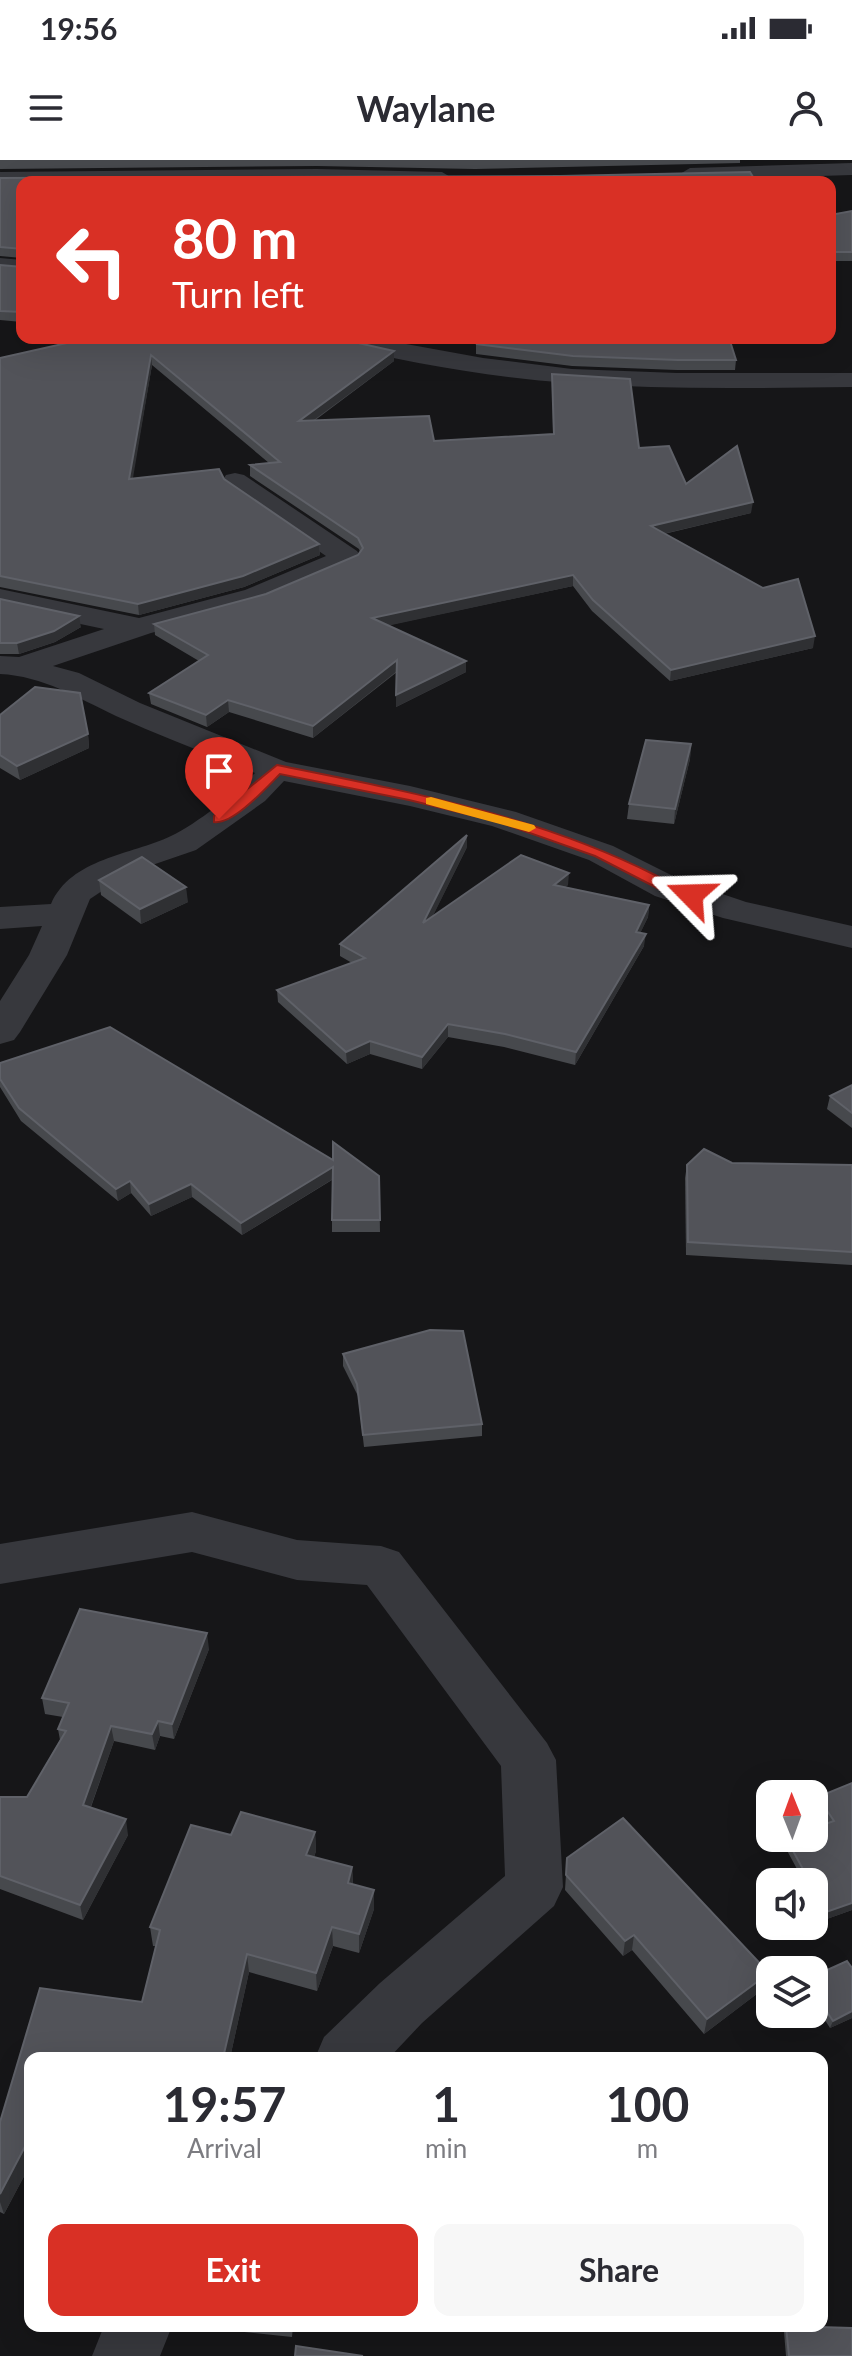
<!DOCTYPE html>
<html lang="en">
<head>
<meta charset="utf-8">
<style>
  :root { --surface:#fff; --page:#f7f7f7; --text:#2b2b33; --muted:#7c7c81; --accent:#d93025 }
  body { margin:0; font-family:Lato,sans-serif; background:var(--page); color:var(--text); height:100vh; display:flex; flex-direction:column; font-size:30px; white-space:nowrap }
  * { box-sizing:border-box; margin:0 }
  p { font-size:26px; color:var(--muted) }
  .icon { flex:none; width:44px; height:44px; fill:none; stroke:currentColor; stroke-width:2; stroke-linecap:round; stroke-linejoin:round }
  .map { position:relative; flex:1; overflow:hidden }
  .sheet { position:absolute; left:24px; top:1892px; width:804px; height:280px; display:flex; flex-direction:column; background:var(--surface); border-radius:16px; box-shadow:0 8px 32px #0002 }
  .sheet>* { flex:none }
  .guide { position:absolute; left:16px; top:16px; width:820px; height:168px; border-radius:16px; box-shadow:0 8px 32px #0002; background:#d93025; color:#fff; overflow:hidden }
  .needle { width:52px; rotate:359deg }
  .tools { position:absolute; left:756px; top:1620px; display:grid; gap:16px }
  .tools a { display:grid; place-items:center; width:72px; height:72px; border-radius:16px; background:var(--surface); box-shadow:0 8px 32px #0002; font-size:40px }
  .pin { position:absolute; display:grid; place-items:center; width:68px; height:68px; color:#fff; margin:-82px -34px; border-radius:50% 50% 50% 0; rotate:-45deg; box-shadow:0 0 8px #0007 }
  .pin .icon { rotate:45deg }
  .me { position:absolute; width:88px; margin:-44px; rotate:292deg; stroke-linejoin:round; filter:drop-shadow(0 0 6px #0008) }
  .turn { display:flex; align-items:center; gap:28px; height:168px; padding:0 24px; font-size:36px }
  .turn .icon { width:104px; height:104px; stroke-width:2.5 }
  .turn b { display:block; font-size:56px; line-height:68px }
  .eta { display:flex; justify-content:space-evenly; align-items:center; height:136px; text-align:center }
  .eta b { font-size:48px; font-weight:700; line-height:56px }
  .primary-button { display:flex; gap:16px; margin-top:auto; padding:16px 24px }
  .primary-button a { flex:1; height:92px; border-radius:16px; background:var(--accent); color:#fff; font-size:32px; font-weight:700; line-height:92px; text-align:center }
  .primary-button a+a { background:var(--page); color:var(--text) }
  .status { display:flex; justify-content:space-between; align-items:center; height:56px; padding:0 40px; background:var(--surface); direction:ltr }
  .status svg { height:22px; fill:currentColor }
  header { display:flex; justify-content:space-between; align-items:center; height:104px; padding:0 24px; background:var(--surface); font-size:36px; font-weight:700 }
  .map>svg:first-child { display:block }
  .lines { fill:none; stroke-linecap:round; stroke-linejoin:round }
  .street { fill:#37383d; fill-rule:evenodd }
  .wall { fill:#47494d }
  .shaded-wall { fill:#2f3033 }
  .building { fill:#525359; stroke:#5f6168; stroke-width:2 }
  .route { fill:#d93025; stroke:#8d1f18; stroke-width:2 }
  .slow { fill:#f59e0b }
</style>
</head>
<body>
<div class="status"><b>19:56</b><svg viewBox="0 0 49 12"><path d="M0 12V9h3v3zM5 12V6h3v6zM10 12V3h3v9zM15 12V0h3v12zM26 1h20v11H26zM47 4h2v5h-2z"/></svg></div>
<header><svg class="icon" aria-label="menu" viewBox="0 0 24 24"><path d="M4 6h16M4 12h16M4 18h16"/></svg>Waylane<svg class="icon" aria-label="person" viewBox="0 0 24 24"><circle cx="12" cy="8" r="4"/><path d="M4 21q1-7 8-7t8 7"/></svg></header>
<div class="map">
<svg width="852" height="2196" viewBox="0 0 852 2196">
  <rect width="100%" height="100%" fill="#161618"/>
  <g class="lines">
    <g class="street">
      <path d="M852 3V15L690 20 680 14 690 8Z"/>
      <path d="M317 9 442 12 452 18 449 22 0 24V12Z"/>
      <path d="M0 98 22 100V114L0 112Z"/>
      <path d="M325 178H373L483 198 572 209 677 213H852V227C758 228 664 230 570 223 489 217 407 203 329 183Z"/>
      <path d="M235 313 244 315 357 391 361 397 357 403 265 442 151 473 53 506 79 513 140 543 286 602 410 626 516 652 613 686 681 720 746 742 852 766V788L723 758 655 736 589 700 492 666 410 646 284 621 265 641 196 690 129 713 90 739 67 795 20 872 14 880 0 884V841L29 795 42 766 0 769V747L51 744C71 698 131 695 171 676 198 663 234 634 255 613 209 594 162 577 116 556 78 538 43 516 0 514V496L19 497 104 469 0 447V429L139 458 245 430 326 396 226 327 222 321 226 315Z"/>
      <path d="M192 1352 297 1380 381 1386 399 1392 547 1583 556 1600 563 1727 554 1746 422 1863 389 1898H315L324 1877 380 1823 505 1716 501 1606 367 1425 297 1420 192 1392 0 1424V1384Z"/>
      <path d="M104 2166H172L160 2196H92Z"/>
    </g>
  </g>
  <g class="wall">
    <path d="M0 0H740V3L475 9 317 6 0 9Z"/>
    <path d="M0 18 22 22V98L0 96Z"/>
    <path d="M852 51V101H830V55Z"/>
    <path d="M0 105 22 107V162L0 160Z"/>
    <path d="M390 178H424L418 183Z"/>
    <path d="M476 184 736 200 735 210H677L572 206 476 194Z"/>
    <path d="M394 191V201L314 261 434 281 553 274 552 214 639 288 686 324 751 353 664 374 813 488 670 521 592 451 573 426 389 465 466 512 396 547 397 512 313 578 229 552 207 567 151 544 149 533 199 501 155 475 154 464 266 434 358 395 360 392 359 389 250 316V305L269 303 152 205 132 319H224L319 384 320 395 244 427 139 455 0 427V198Z"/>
    <path d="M0 439 81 467 55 482 19 494H0Z"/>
    <path d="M0 555 88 574 89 588 20 620 0 608Z"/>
    <path d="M691 584 690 599 674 664 627 659 629 644Z"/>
    <path d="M467 687 432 757 568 725 565 727 649 745 648 757 640 773 644 786 575 905 504 887 448 877 422 909 370 894 347 904 278 842 277 830 352 803 340 796V784Z"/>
    <path d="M99 720 188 742 141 764 101 735Z"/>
    <path d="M0 903 333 1000 379 1016 380 1072H332V1020L242 1075 192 1037 151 1056 131 1033 118 1041 21 961 0 927Z"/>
    <path d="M852 925V968L827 949 830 936Z"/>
    <path d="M732 1003 852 1005V1105L686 1095 685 1018 687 1005Z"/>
    <path d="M343 1194 482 1264V1276L364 1287 358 1236 343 1206Z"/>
    <path d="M209 1489 174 1579 160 1576 155 1590 114 1581 91 1647 128 1675 83 1760 0 1729V1637H27L60 1580 58 1569 63 1557 45 1554 42 1538Z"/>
    <path d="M852 1623V1750L824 1760 814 1742V1722H804L784 1685 785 1678H814L828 1663 816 1645 818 1637Z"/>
    <path d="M241 1652 315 1672 316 1691 314 1697 352 1707 353 1724 374 1730V1749L359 1793 333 1786 317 1831 249 1812 230 1898H30V2005L4 2054 0 2052V1962L40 1828 142 1842 156 1786H153L150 1767 191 1665 231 1675Z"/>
    <path d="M567 1698 766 1827 704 1874 632 1790 623 1796 565 1730Z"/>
    <path d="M852 1808V1858L830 1868 814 1843V1816Z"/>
    <path d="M189 2166H293L292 2177Z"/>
    <path d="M786 2166 852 2196H786L784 2172Z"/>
  </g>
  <g class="shaded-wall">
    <path d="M394 191V201L299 271V261Z"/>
    <path d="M151 195 152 205 131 330 129 319Z"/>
    <path d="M753 342 751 353 650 377 651 366Z"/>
    <path d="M319 384 320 395 244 427 139 455 138 444Z"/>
    <path d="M573 415V426L373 469 372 458Z"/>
    <path d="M79 456 81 467 55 482 19 494 17 483Z"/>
    <path d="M815 476 813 488 670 521 671 510Z"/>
    <path d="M397 500V511L313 578V566Z"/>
    <path d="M466 501V512L396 547V535Z"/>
    <path d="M228 540 229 552 207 567 206 555Z"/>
    <path d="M88 574 89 588 20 620 17 606Z"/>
    <path d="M691 584 690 599 674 664 675 649Z"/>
    <path d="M467 675V687L423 776V763Z"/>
    <path d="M569 713 568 725 554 737V725Z"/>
    <path d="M186 727 188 742 141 764 140 749Z"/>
    <path d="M649 745 648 757 635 784 636 772Z"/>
    <path d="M646 774 644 786 575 905 576 892Z"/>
    <path d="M448 864V877L422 909V897Z"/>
    <path d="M370 881V894L347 904 346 892Z"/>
    <path d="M333 1007V1019L242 1075 241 1063Z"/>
    <path d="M130 1021 131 1033 118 1041 116 1029Z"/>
    <path d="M191 1024 192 1037 151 1056 149 1044Z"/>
    <path d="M207 1473 209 1489 174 1579 172 1564Z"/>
    <path d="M158 1561 160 1576 155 1590 152 1574Z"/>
    <path d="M111 1566 114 1581 86 1660 83 1645Z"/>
    <path d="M126 1659 128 1675 83 1760 80 1745Z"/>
    <path d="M315 1672 316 1691 308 1714 306 1695Z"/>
    <path d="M352 1707 353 1727 348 1723Z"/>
    <path d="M374 1730V1749L359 1793V1774Z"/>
    <path d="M852 1743V1750L824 1760 826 1752Z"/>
    <path d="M332 1767 333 1786 317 1831 316 1813Z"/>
    <path d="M634 1775 632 1790 623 1796 625 1781Z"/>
    <path d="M247 1794 249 1812 230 1898H223Z"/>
    <path d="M769 1813 766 1827 704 1874 707 1859Z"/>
    <path d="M852 1851V1858L830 1868 833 1861Z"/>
    <path d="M30 1977V2005L4 2054 0 2042V2034Z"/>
  </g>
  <g class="building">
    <path d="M750 12 756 22H22V89L0 87V18L560 16Z"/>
    <path d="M852 51V92H830V55Z"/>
    <path d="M0 105 22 107V152L0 151Z"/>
    <path d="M89 178H336L394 191 299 261 429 256 434 281 554 274 552 214 630 219 639 288 669 286 686 324 737 286 753 342 651 366 763 428 798 419 815 476 671 510 593 440 573 415 372 458 466 501 396 535 397 500 313 566 228 540 206 555 149 533 208 495 154 464 266 434 358 395 363 388 358 378 250 305 280 302 151 195 129 319 219 309 224 319 319 384 243 416 138 444 0 416V198Z"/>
    <path d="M495 178H729L736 200H678L573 196 476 184Z"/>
    <path d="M0 439 79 456 54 471 17 483H0Z"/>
    <path d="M35 527 80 533 88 574 17 606 0 595V555Z"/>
    <path d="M646 580 691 584 675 649 629 644Z"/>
    <path d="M467 675 423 763 521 695 569 713 554 725 649 745 636 772 646 774 576 892 505 874 448 864 422 897 370 881 346 892 277 830 365 798 340 784Z"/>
    <path d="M142 697 186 727 140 749 99 720Z"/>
    <path d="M110 867 333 1000V982L379 1016 380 1060H332L333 1007 241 1063 191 1024 149 1044 130 1021 116 1029 19 948 0 919V903Z"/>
    <path d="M852 925V953L830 936Z"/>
    <path d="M704 989 732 1003 852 1005V1092L688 1082 687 1005Z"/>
    <path d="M430 1170 463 1171 482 1264 363 1275 357 1224 343 1194Z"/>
    <path d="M80 1449 207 1473 172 1564 158 1561 152 1574 111 1566 83 1645 126 1659 80 1745 0 1716V1637H27L66 1571 58 1569 69 1543 42 1538Z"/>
    <path d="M852 1623V1743L826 1752 814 1730V1722H810L786 1678H814V1668L834 1661 818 1637Z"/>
    <path d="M241 1652 315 1672 306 1695 352 1707 348 1723 374 1730 359 1774 332 1767 316 1813 247 1794 223 1898H30V1977L0 2034V1962L40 1828 142 1842 160 1770 150 1767 191 1665 231 1675Z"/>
    <path d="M623 1658 769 1813 707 1859 634 1775 625 1781 566 1715 567 1698Z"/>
    <path d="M847 1801 852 1808V1851L833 1861 814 1832V1816Z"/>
    <path d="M786 2166 852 2168V2196H789Z"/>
    <path d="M296 2186 363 2196H295Z"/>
  </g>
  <path class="route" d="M277 605C406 631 536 655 655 715 668 722 688 726 698 735L691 740 663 731 595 696 499 662 409 640 280 614C266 628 233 665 214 662V656Z"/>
  <path class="slow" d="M431 637 534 665 536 668 529 672 426 644V638Z"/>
</svg>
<div class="tools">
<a><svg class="needle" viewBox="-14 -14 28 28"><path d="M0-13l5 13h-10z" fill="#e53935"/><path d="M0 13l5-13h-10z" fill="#7c7c81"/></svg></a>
<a><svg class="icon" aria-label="sound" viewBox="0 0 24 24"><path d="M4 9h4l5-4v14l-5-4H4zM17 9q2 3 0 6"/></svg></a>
<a><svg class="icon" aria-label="layers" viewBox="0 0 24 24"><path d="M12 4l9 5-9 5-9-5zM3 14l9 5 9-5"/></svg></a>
</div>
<div class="pin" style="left:219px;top:659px;background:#d93025"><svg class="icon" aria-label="arrive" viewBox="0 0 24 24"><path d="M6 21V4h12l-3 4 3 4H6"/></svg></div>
<svg class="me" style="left:691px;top:735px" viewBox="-20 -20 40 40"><path d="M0-17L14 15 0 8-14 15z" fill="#d93025" stroke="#fff" stroke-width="4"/></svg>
<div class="guide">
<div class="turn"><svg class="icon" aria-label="left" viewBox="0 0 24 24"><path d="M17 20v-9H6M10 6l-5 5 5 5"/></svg><div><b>80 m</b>Turn left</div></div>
</div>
<section class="sheet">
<div class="eta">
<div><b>19:57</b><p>Arrival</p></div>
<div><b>1</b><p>min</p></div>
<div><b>100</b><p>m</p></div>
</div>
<div class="primary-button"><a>Exit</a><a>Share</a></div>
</section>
</div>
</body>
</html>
